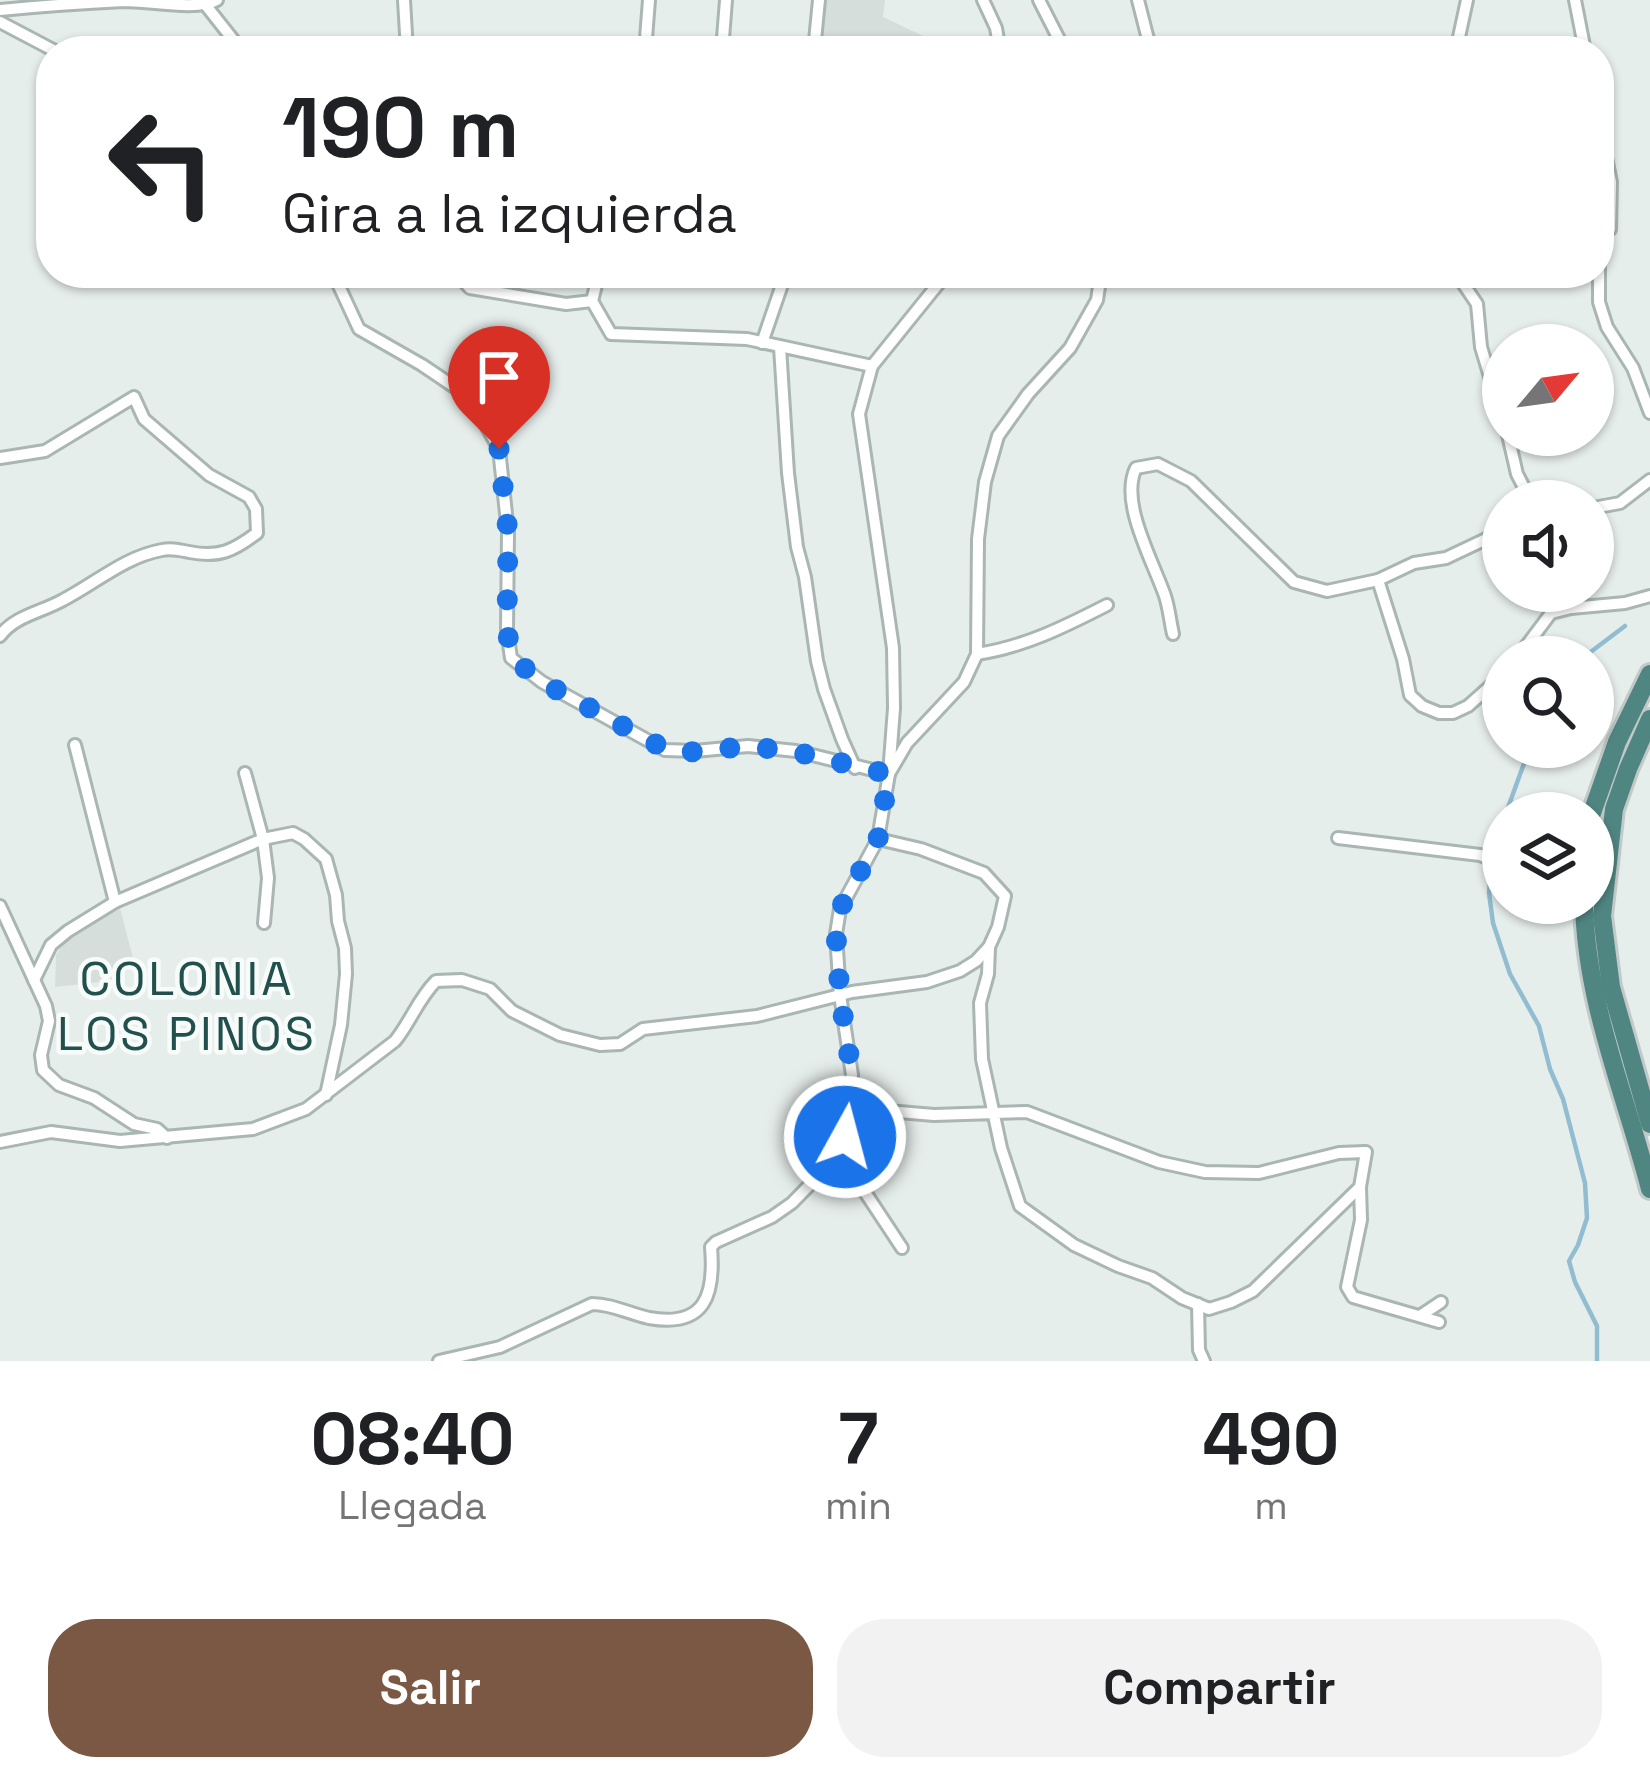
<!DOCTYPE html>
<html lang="es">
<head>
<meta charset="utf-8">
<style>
  :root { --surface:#fff; --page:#f2f2f2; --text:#202124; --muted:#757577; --accent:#7b5843 }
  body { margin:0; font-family:"Space Grotesk",sans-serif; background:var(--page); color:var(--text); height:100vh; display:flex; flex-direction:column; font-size:45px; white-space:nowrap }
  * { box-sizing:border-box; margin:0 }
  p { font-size:39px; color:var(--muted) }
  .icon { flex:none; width:66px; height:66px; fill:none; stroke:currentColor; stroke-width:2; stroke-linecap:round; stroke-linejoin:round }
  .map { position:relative; height:1361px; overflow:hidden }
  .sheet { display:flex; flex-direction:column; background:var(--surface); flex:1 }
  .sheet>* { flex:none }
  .top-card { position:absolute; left:36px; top:36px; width:1578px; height:252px; border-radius:48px; box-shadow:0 3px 9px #0004; background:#fff; color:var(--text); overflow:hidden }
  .needle { width:78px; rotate:61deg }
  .controls { position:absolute; left:1482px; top:324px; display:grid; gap:24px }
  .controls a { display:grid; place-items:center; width:132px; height:132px; border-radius:50%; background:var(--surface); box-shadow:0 3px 9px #0004; font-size:60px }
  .pin { position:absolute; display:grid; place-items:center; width:102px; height:102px; color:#fff; margin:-123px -51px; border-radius:50% 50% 50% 0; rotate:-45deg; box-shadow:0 0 12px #0007 }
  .pin .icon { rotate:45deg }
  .me { position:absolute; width:132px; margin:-66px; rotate:7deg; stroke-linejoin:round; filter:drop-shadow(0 0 9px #0008) }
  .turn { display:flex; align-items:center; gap:42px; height:252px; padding:0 48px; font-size:54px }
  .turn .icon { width:156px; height:156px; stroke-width:2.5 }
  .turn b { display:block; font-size:84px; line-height:102px }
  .eta { display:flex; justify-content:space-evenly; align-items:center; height:204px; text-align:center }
  .eta b { font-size:72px; font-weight:700; line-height:84px }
  .cta { display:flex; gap:24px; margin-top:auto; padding:24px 48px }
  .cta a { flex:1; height:138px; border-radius:48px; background:var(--accent); color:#fff; font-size:48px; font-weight:700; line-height:138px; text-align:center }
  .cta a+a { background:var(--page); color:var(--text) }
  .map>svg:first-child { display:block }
  .built { fill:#d5dedb }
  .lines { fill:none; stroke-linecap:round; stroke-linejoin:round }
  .stream { stroke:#92bdd0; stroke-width:4.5 }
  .minor-casing { stroke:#a9b6b4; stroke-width:16 }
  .trunk-casing { stroke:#c2cac9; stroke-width:24 }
  .minor { stroke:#fff; stroke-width:10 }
  .trunk { stroke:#508682; stroke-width:18 }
  .route { stroke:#1a73e8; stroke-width:21; stroke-dasharray:0 37.8 }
  .labels { text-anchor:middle; stroke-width:9; stroke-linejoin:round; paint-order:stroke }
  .neighbourhood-label { font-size:48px; letter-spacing:3px; fill:#22514d; stroke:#f7fbf9 }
</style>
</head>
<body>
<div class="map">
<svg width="1650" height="1361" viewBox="0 0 1650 1361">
  <rect width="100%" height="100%" fill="#e6eeec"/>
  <g class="built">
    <path d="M820 0H885L883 17 955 51H816Z"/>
    <path d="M120 908 135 966 109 981 55 987 56 955 65 941Z"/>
  </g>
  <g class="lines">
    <g class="stream">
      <path d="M1584 657 1625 626"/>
      <path d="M1506 813 1530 747"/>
      <path d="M1503 819 1493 840 1489 893 1493 923 1510 974 1539 1026 1550 1069 1563 1099 1585 1183 1587 1218 1578 1245 1569 1261 1575 1282 1597 1326V1361"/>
    </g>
    <g class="minor-casing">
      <g id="minor">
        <path d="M404 0 407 51"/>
        <path d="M983 0 996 28 1000 51"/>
        <path d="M1039 0 1065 51"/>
        <path d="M1138 0 1151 51"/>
        <path d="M1575 0 1585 51"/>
        <path d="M204 3 242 51"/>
        <path d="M0 10C41 6 83 3 124 1 150 1 198 11 217 0"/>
        <path d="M0 22 55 51"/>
        <path d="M645 51 649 0"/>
        <path d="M722 51 726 0"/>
        <path d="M814 51 819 0"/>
        <path d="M1456 51 1467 0"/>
        <path d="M1599 123 1611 182 1610 229 1599 232V302L1607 327 1633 368 1650 413"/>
        <path d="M333 273 359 329 422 365 471 398 499 449 508 532 507 630 511 658 542 682 665 750 695 751 748 746 796 751 889 774"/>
        <path d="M456 273 470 288 566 304 592 301 599 273"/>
        <path d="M1456 273 1477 304 1481 347 1503 420"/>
        <path d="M592 301 611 334 747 339 872 366"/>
        <path d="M762 343 786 273"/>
        <path d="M780 347 788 473 797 547 805 577 817 661 824 689 842 739 855 768"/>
        <path d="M1508 435 1517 474 1531 501"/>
        <path d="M0 458 45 451 134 397 144 419 209 475 249 497 256 509 257 533C233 551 219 558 189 552 179 550 171 548 162 550 124 557 96 583 63 600 42 612 14 616 0 636"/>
        <path d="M1593 508 1620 503 1650 480"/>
        <path d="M1378 580 1403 659 1410 695 1422 706 1439 713H1453L1468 706 1503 675"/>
        <path d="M1173 634C1170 621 1169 608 1165 596 1153 561 1119 502 1136 468L1158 464 1191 481 1294 582 1327 591 1378 580 1414 563 1446 558 1503 531"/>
        <path d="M977 654C1024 647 1064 627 1107 605"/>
        <path d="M1518 657 1551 613 1571 608 1625 603 1650 596"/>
        <path d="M75 745 115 902"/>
        <path d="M890 772 907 743 964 682 977 654 978 539 985 482 998 436 1028 394 1070 348 1097 300 1101 273"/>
        <path d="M245 773 263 839 268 878 264 923"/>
        <path d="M1338 838 1480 855 1503 864"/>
        <path d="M0 906 46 1006 49 1021 41 1055 43 1070 59 1085 94 1098 134 1124 157 1129 167 1138"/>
        <path d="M34 980 51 945 68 931 115 902 263 839 293 833 304 839 326 859 336 895 338 921 345 948 346 974 341 1025 326 1095"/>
        <path d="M850 1116 876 1110 934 1115 1027 1112 1159 1162 1205 1172 1259 1173 1339 1153 1366 1152 1360 1187 1253 1291 1231 1302 1209 1309 1182 1298 1152 1278 1118 1266 1074 1245 1020 1206 1001 1148 982 1059 980 1003 988 974 989 947 998 927 1005 896 984 873 921 849 878 839"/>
        <path d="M0 1142 51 1132 120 1141 253 1129 306 1109 395 1041C411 1021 418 999 436 981L462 980 490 989 512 1011 560 1035 600 1045 620 1044 643 1029 757 1016 852 992 927 982 960 971 976 961 989 947"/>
        <path d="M835 1159 857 1180 902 1248"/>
        <path d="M1360 1187 1361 1220 1347 1287 1353 1297 1439 1322"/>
        <path d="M1198 1304 1199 1350 1204 1361"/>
        <path d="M1420 1316 1441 1302"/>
        <path d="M439 1361 500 1347 592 1304C612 1304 630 1314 649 1318 706 1328 715 1294 711 1247L716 1242 772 1217 792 1203 835 1159 845 1137 850 1116 852 1075 840 995 836 934 840 909 878 839 889 774 894 708 893 648 859 414 872 366 947 273"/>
      </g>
    </g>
    <g class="trunk-casing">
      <g id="trunk">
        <path d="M1650 719 1628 769 1614 809 1602 916 1611 987 1650 1124"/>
        <path d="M1592 813 1617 742 1650 674"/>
        <path d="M1584 903C1586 1003 1625 1093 1650 1189"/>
      </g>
    </g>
    <use href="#minor" class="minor"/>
    <use href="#trunk" class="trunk"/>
  </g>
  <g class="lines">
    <path class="route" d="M499 449 508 532 507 630 512 658 542 682 665 749 695 752 748 746 796 752 889 774 878 839 840 909 836 934 840 995 852 1075 850 1116 845 1137"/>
  </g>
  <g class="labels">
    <g class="neighbourhood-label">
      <text x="187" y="995">COLONIA<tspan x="187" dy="55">LOS PINOS</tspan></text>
    </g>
  </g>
</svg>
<div class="controls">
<a><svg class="needle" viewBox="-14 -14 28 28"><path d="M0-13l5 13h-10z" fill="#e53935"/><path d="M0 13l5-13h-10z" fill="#757577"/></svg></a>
<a><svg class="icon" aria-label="sound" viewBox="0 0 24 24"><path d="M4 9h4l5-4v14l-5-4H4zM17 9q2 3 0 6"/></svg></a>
<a><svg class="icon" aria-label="search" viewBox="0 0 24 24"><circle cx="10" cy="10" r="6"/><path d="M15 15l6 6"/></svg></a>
<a><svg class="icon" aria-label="layers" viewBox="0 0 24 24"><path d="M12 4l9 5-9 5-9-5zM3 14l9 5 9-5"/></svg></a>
</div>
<div class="pin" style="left:499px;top:449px;background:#d93025"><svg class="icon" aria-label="arrive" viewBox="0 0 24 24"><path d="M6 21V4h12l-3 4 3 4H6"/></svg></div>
<svg class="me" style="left:845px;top:1137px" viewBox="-20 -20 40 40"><circle r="17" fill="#1a73e8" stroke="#fff" stroke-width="3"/><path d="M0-11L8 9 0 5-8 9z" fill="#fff"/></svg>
<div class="top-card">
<div class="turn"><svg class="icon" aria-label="left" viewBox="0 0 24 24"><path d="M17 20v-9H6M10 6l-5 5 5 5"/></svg><div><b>190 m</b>Gira a la izquierda</div></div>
</div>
</div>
<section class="sheet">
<div class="eta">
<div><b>08:40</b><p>Llegada</p></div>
<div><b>7</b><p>min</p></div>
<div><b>490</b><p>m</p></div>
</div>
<div class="cta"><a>Salir</a><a>Compartir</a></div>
</section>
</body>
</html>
